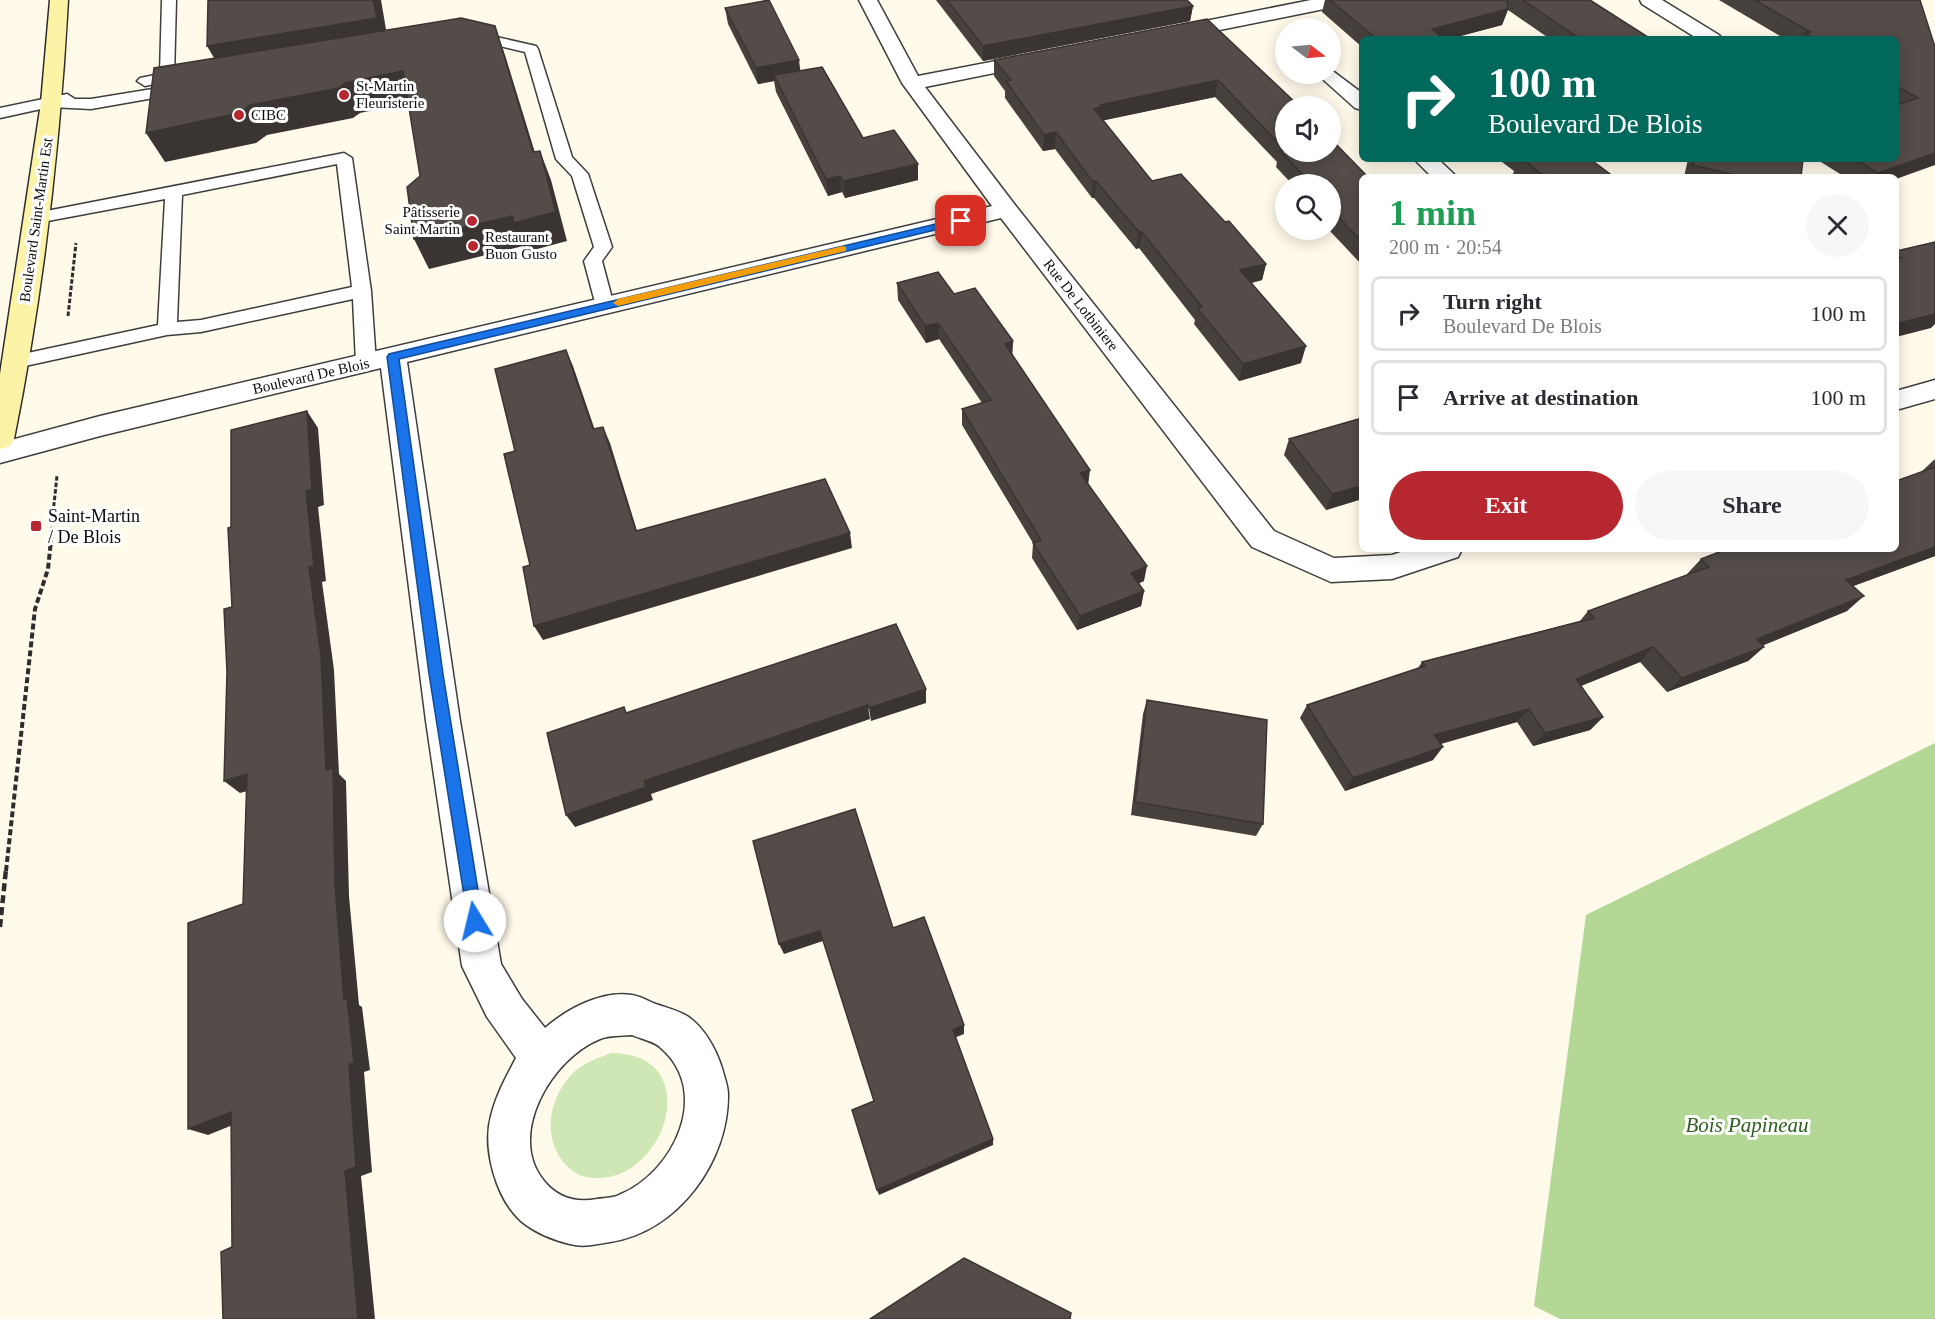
<!DOCTYPE html>
<html lang="en">
<head>
<meta charset="utf-8">
<style>
  :root { --surface:#fff; --page:#f7f7f7; --text:#2b2b33; --muted:#7c7c81; --line:#e1e1e2; --accent:#b7272f }
  body { margin:0; font-family:Georgia,serif; background:var(--page); color:var(--text); height:100vh; display:flex; flex-direction:column; font-size:22px; white-space:nowrap }
  * { box-sizing:border-box; margin:0 }
  p { font-size:20px; color:var(--muted) }
  .icon { flex:none; width:33px; height:33px; fill:none; stroke:currentColor; stroke-width:2; stroke-linecap:round; stroke-linejoin:round }
  .map { position:relative; flex:1; overflow:hidden }
  .details { position:absolute; left:1359px; top:174px; width:540px; height:378px; display:flex; flex-direction:column; background:var(--surface); border-radius:9px; box-shadow:0 3px 15px #0003 }
  .details>* { flex:none }
  .banner { position:absolute; left:1359px; top:36px; width:540px; height:126px; border-radius:9px; box-shadow:0 3px 15px #0003; background:#00695c; color:#fff; overflow:hidden }
  .needle { width:39px; rotate:106deg }
  .controls { position:absolute; left:1275px; top:18px; display:grid; gap:12px }
  .controls a { display:grid; place-items:center; width:66px; height:66px; border-radius:50%; background:var(--surface); box-shadow:0 3px 15px #0003; font-size:30px }
  .pin { position:absolute; display:grid; place-items:center; width:51px; height:51px; color:#fff; margin:-26px; border-radius:12px; box-shadow:0 3px 9px #0006 }
  .me { position:absolute; width:66px; margin:-33px; rotate:351deg; stroke-linejoin:round; filter:drop-shadow(0 0 4px #0008) }
  .turn { display:flex; align-items:center; gap:21px; height:126px; padding:0 30px; font-size:27px }
  .turn .icon { width:78px; height:78px; stroke-width:2.5 }
  .turn b { display:block; font-size:42px; line-height:51px }
  .round { display:grid; place-items:center; flex:none; width:63px; height:63px; border-radius:32px; background:var(--page) }
  .summary { display:flex; align-items:center; justify-content:space-between; height:102px; padding:0 30px }
  h1 { font-size:36px; font-weight:700; line-height:45px; color:#1e9e55 }
  .button { display:flex; gap:12px; margin-top:auto; padding:12px 30px }
  .button a { flex:1; height:69px; border-radius:36px; background:var(--accent); color:#fff; font-size:24px; font-weight:700; line-height:69px; text-align:center }
  .button a+a { background:var(--page); color:var(--text) }
  ul { padding:0; list-style:none }
  li { display:flex; align-items:center; gap:18px; height:75px; margin:0 12px 9px; padding:0 18px; border:3px solid var(--line); border-radius:9px }
  li div { flex:1 }
  li b { display:block; font-size:22px }
  li em { font-style:normal }
  .map>svg:first-child { display:block }
  .green { fill:#cfe7b5 }
  .forest { fill:#b3d795 }
  .lines { fill:none; stroke-linecap:round; stroke-linejoin:round }
  .service-casing { stroke:#3e3e3e; stroke-width:3 }
  .minor-casing { stroke:#3e3e3e; stroke-width:3 }
  .secondary-casing { stroke:#2d2d2d; stroke-width:3 }
  .path-far2 { stroke:#2d2d2d; stroke-width:3; stroke-dasharray:4.5 2; stroke-linecap:butt }
  .path-far1 { stroke:#2d2d2d; stroke-width:4; stroke-dasharray:6 3; stroke-linecap:butt }
  .path { stroke:#2d2d2d; stroke-width:4.5; stroke-dasharray:8 4; stroke-linecap:butt }
  .service { fill:#fff; fill-rule:evenodd }
  .minor { fill:#fff; fill-rule:evenodd }
  .secondary { fill:#fdf3a6; fill-rule:evenodd }
  .wall { fill:#47413e }
  .shaded-wall { fill:#3a3532 }
  .building { fill:#534c48; stroke:#3a3532; stroke-width:1.5 }
  .route { fill:#1a73e8; stroke:#114b97; stroke-width:1.5 }
  .slow { fill:#f59e0b }
  .poi-dot { fill:#b7272f; stroke:#fff; stroke-width:2 }
  .labels { text-anchor:middle; stroke-width:6; stroke-linejoin:round; paint-order:stroke }
  .far-poi-label { font-size:15px; fill:#0b0b0b; stroke:#fff; text-anchor:start }
  .far-street-label { font-size:15px; fill:#0b0b0b; stroke:#fff }
  .poi-label { font-size:18px; fill:#0b0b0b; stroke:#fff; text-anchor:start }
  .near-park-label { font-size:21px; font-style:italic; fill:#2c601e; stroke:#fff }
</style>
</head>
<body>
<div class="map">
<svg width="1935" height="1319" viewBox="0 0 1935 1319">
  <rect width="100%" height="100%" fill="#fffaea"/>
  <path class="green" d="M611 1053C712 1053 662 1197 582 1176 574 1173 566 1166 561 1159 542 1132 551 1094 574 1072 584 1063 598 1058 611 1053Z"/>
  <path class="forest" d="M1935 743V1319H1560L1534 1306 1586 915Z"/>
  <g class="lines">
    <g class="service-casing">
      <g id="service">
        <path d="M162 0H176L174 77 172 80 145 86 137 81 140 78 160 74Z"/>
        <path d="M483 34 536 46 538 49 572 157 588 174 612 247 602 261 614 306 612 310H598L596 306 584 261 594 247 572 176 556 159 525 52 483 42 469 45 462 41 464 38Z"/>
        <path d="M183 84 191 89 188 92 91 109 50 107 0 118V108L67 94 75 99H91Z"/>
        <path d="M344 153 352 158 371 291 376 363 373 368 366 370 359 368 356 363 353 299 201 332 167 335 16 368 9 367 6 362 9 357 158 325 165 199 37 223 31 222 28 218 31 214ZM337 164 352 287 201 320 177 322 182 195Z"/>
      </g>
    </g>
    <g class="minor-casing">
      <g id="minor">
        <path d="M859 0H877L918 76 1037 53 1044 55 1047 59 1044 63 925 87 1015 205 1274 531 1334 558 1392 555 1410 549H1462L1458 557 1392 579 1331 582 1252 547 1001 218 407 362 460 721 501 964 522 999 545 1028C567 1009 602 990 632 995 639 996 647 1000 653 1003 664 1007 677 1010 687 1016 704 1027 716 1049 722 1068 724 1076 728 1086 728 1094 729 1161 678 1232 610 1242 597 1244 584 1248 570 1244 553 1240 534 1232 521 1221 496 1199 482 1148 491 1116 496 1095 506 1077 516 1058L487 1017 462 966 426 721 381 368 100 436 0 463V443L100 416 992 206 902 83ZM632 1035C641 1039 654 1041 661 1048 712 1092 674 1173 619 1195 613 1198 604 1198 597 1199 576 1203 558 1198 544 1181 506 1135 552 1058 600 1039 610 1035 622 1036 632 1035Z"/>
        <path d="M1311 0H1348L1346 4 1339 6 1170 40 1163 38 1160 34 1163 30 1170 28Z"/>
        <path d="M1640 0H1662L1719 35 1722 39H1698L1642 4Z"/>
        <path d="M1330 69 1362 93V110L1355 108 1317 74H1330Z"/>
        <path d="M1414 159H1438L1457 177H1432Z"/>
        <path d="M1935 380V399L1896 410V391Z"/>
      </g>
    </g>
    <g class="secondary-casing">
      <path id="secondary" d="M50 0H68C60 147 43 294 14 439L10 446 0 449V374L41 103Z"/>
    </g>
    <g class="path-far2">
      <path d="M68 316 76 243"/>
      <path d="M53 513 57 476"/>
    </g>
    <path class="path-far1" d="M6 871 35 609 48 569 54 512"/>
    <path class="path" d="M0 927 6 869"/>
    <use href="#service" class="service"/>
    <use href="#minor" class="minor"/>
    <use href="#secondary" class="secondary"/>
  </g>
  <g class="wall">
    <path d="M936 0H1187L1193 6 1190 21 983 61Z"/>
    <path d="M1325 0H1590L1651 39H1550L1508 10 1502 25 1449 39H1362V47L1322 12Z"/>
    <path d="M1719 0H1920L1935 47 1896 177H1845L1816 159H1896V39H1785Z"/>
    <path d="M725 8 800 70 863 138 918 164V180L845 198 842 192 828 196 776 92 774 81 758 84 728 24Z"/>
    <path d="M1207 19 1362 177V265L1329 230H1330V184H1292L1276 167 1277 162 1215 97 1103 120 1152 181 1225 222 1266 264 1262 280 1251 283 1301 363 1239 381 1194 324 1195 320 1139 248 1136 249 1094 198H1092L1055 149 1043 151 1005 98V91L994 76V60Z"/>
    <path d="M1498 159H1590L1614 177H1517L1513 174 1514 171Z"/>
    <path d="M1688 159H1803L1801 177H1684Z"/>
    <path d="M897 283 954 294 1013 341 1012 354 1144 581 1139 583 1144 591 1141 606 1077 630 1032 558 1033 543 962 425V409L982 403 939 339 926 343 898 300Z"/>
    <path d="M1289 439 1362 499 1326 510 1284 455Z"/>
    <path d="M1935 459V556L1853 586 1847 611 1763 645 1764 647 1748 661 1667 692 1640 662 1581 686 1603 717 1590 730 1533 746 1517 722 1441 744 1433 760 1345 791 1300 718 1307 705 1418 668 1422 662 1580 621 1588 611 1688 575 1687 574 1701 559 1896 549 1921 472Z"/>
    <path d="M1147 700 1263 824 1256 836 1131 815 1143 714Z"/>
  </g>
  <g class="shaded-wall">
    <path d="M373 0H381L389 47 224 75 207 46Z"/>
    <path d="M1193 6 1190 21 983 61V46Z"/>
    <path d="M1508 9 1502 25 1449 39H1428L1432 29Z"/>
    <path d="M495 26 505 55 544 182 533 152Z"/>
    <path d="M799 60 801 76 774 75V81L758 84 756 68Z"/>
    <path d="M403 71 416 101 360 113 353 118 267 135 256 143 165 162 146 133 250 105 345 83Z"/>
    <path d="M1218 80 1215 97 1101 121 1094 109 1100 105Z"/>
    <path d="M1056 132 1055 149 1043 151 1044 135Z"/>
    <path d="M540 151 551 180 567 241 526 252 523 246 429 269 414 239Z"/>
    <path d="M1935 153V165L1896 179V177H1875L1878 173Z"/>
    <path d="M918 164V180L845 198 843 181Z"/>
    <path d="M840 176 842 192 828 196 826 179Z"/>
    <path d="M1096 181 1094 198H1092L1093 182Z"/>
    <path d="M1139 232H1142L1139 248 1136 249Z"/>
    <path d="M1266 264 1262 280 1236 287 1240 270Z"/>
    <path d="M1935 310V324L1931 328 1896 337V324Z"/>
    <path d="M938 323 939 339 926 343 925 326Z"/>
    <path d="M1013 341 1012 358 1005 344Z"/>
    <path d="M1306 346 1301 363 1239 381 1243 364Z"/>
    <path d="M566 350 573 366 600 445 593 429Z"/>
    <path d="M307 411 318 428 324 505 318 507 326 581 322 582 334 670 339 774 346 781 349 896 359 1005 362 1007 370 1070 364 1072 372 1172 361 1176 375 1319H358L345 1171 344 999 309 567 306 491Z"/>
    <path d="M603 427 610 443 642 547 636 531Z"/>
    <path d="M1090 470 1088 486 1080 473Z"/>
    <path d="M1362 486V499L1326 510 1332 494Z"/>
    <path d="M850 533 852 548 543 640 534 626Z"/>
    <path d="M1935 547V556L1829 595 1846 580Z"/>
    <path d="M1147 566 1144 581 1128 588 1131 573Z"/>
    <path d="M1144 591 1141 606 1077 630 1080 616Z"/>
    <path d="M1864 596 1847 611 1742 654 1757 639Z"/>
    <path d="M1653 647 1640 662 1563 693 1576 679Z"/>
    <path d="M1764 647 1748 661 1667 692 1682 678Z"/>
    <path d="M926 689V703L871 721 869 708Z"/>
    <path d="M868 705 870 719 651 794 653 800 575 827 566 815 644 781Z"/>
    <path d="M1529 709 1517 722 1425 748 1434 735Z"/>
    <path d="M1603 717 1590 730 1533 746 1545 733Z"/>
    <path d="M1443 747 1433 760 1345 791 1353 778Z"/>
    <path d="M247 774 263 787 240 793 224 781Z"/>
    <path d="M820 931 823 941 784 954 779 944Z"/>
    <path d="M964 1025V1034L954 1038 953 1030Z"/>
    <path d="M231 1112 250 1118 208 1135 188 1129Z"/>
    <path d="M993 1139V1145L879 1195 877 1190Z"/>
  </g>
  <g class="building">
    <path d="M208 0H373L377 18 207 46Z"/>
    <path d="M769 0 799 60 756 68 725 8Z"/>
    <path d="M947 0H1187L1193 6 983 46Z"/>
    <path d="M1330 0H1507L1508 9 1432 29 1444 39H1377Z"/>
    <path d="M1523 0H1590L1651 39H1580Z"/>
    <path d="M1755 0H1920L1935 47V153L1878 173 1855 159H1896V105L1918 98 1896 86V39H1815L1805 33 1810 32Z"/>
    <path d="M461 18 495 26 533 152 540 151 556 212 514 223 512 216 414 239 407 187 420 176 403 71 345 83 339 88 250 105 239 113 146 133 154 68Z"/>
    <path d="M1207 19 1299 106H1286V152H1330V138L1368 177H1362V242L1330 208V207L1333 206 1330 204V184H1312L1280 151 1285 150 1218 80 1100 105 1102 107 1094 109 1152 181 1181 174 1225 222 1229 221 1266 264 1240 270 1306 346 1243 364 1197 308 1202 307 1142 232H1139L1096 181 1093 182 1056 132 1044 135 1006 81 1011 80 994 60Z"/>
    <path d="M822 67 863 138 894 130 918 164 843 181 840 176 826 179 774 75Z"/>
    <path d="M1523 159H1590L1614 177H1545Z"/>
    <path d="M1694 159H1803L1801 177H1743L1693 165Z"/>
    <path d="M1935 242V314L1896 324V259L1901 258 1896 255V251Z"/>
    <path d="M938 272 954 294 975 288 1013 341 1005 344 1090 470 1080 473 1147 566 1131 573 1144 591 1080 616 1033 543 1041 540 962 409 991 400 938 323 925 326 897 283Z"/>
    <path d="M566 350 593 429 603 427 636 531 825 479 850 533 534 626 523 567 530 565 504 454 515 451 495 369Z"/>
    <path d="M307 411 312 489 306 491 314 566 309 567 321 656 326 770 333 768 335 885 344 999 347 998 354 1062 349 1065 356 1167 345 1171 358 1319H223L221 1252 232 1247 231 1112 188 1129V923L243 904 247 774 224 781 227 672 224 609 232 607 228 528 231 527V430Z"/>
    <path d="M1362 418V486L1332 494 1289 439Z"/>
    <path d="M1935 467V547L1846 580 1864 596 1757 639 1764 647 1682 678 1653 647 1576 679 1603 717 1545 733 1529 709 1434 735 1443 747 1353 778 1307 705 1425 666 1422 662 1594 618 1588 611 1709 567 1701 559 1727 549H1896V481Z"/>
    <path d="M896 624 926 689 869 708 868 705 644 781 646 787 566 815 547 733 624 707 626 713Z"/>
    <path d="M1147 700 1267 720 1263 824 1135 802Z"/>
    <path d="M855 809 893 928 924 917 964 1025 953 1030 993 1139 877 1190 852 1110 874 1101 820 931 779 944 753 841Z"/>
    <path d="M964 1258 1071 1313 1070 1319H870Z"/>
  </g>
  <path class="route" d="M961 218 966 221 964 223 399 359 443 674 483 921 481 927 475 929 469 927 429 674 387 357 389 354Z"/>
  <path class="slow" d="M843 246 846 247V251L618 306 613 303 618 299Z"/>
  <g class="poi-dot">
    <circle cx="344" cy="95" r="6"/>
    <circle cx="239" cy="115" r="6"/>
    <circle cx="472" cy="221" r="6"/>
    <circle cx="473" cy="246" r="6"/>
    <rect x="30" y="520" width="12" height="12" rx="3"/>
  </g>
  <g class="labels">
    <g class="far-poi-label">
      <text x="356" y="91">St-Martin<tspan x="356" dy="17">Fleuristerie</tspan></text>
      <text x="251" y="120">CIBC</text>
      <text x="460" y="217" text-anchor="end">Pâtisserie<tspan x="460" dy="17">Saint Martin</tspan></text>
      <text x="485" y="242">Restaurant<tspan x="485" dy="17">Buon Gusto</tspan></text>
    </g>
    <g class="far-street-label">
      <text transform="translate(36 220) rotate(-82)" y="5">Boulevard Saint-Martin Est</text>
      <text transform="translate(1081 305) rotate(52)" y="5">Rue De Lotbiniere</text>
      <text transform="translate(311 376) rotate(-13)" y="5">Boulevard De Blois</text>
    </g>
    <g class="poi-label">
      <text x="48" y="522">Saint-Martin<tspan x="48" dy="21">/ De Blois</tspan></text>
    </g>
    <g class="near-park-label">
      <text x="1747" y="1132">Bois Papineau</text>
    </g>
  </g>
</svg>
<div class="controls">
<a><svg class="needle" viewBox="-14 -14 28 28"><path d="M0-13l5 13h-10z" fill="#e53935"/><path d="M0 13l5-13h-10z" fill="#7c7c81"/></svg></a>
<a><svg class="icon" aria-label="sound" viewBox="0 0 24 24"><path d="M4 9h4l5-4v14l-5-4H4zM17 9q2 3 0 6"/></svg></a>
<a><svg class="icon" aria-label="search" viewBox="0 0 24 24"><circle cx="10" cy="10" r="6"/><path d="M15 15l6 6"/></svg></a>
</div>
<div class="pin" style="left:961px;top:221px;background:#d93025"><svg class="icon" aria-label="arrive" viewBox="0 0 24 24"><path d="M6 21V4h12l-3 4 3 4H6"/></svg></div>
<svg class="me" style="left:475px;top:921px" viewBox="-20 -20 40 40"><circle r="19" fill="#fff"/><path d="M0-13L10 11 0 6-10 11z" fill="#1a73e8"/></svg>
<div class="banner">
<div class="turn"><svg class="icon" aria-label="right" viewBox="0 0 24 24"><path d="M7 20v-9h11M14 6l5 5-5 5"/></svg><div><b>100 m</b>Boulevard De Blois</div></div>
</div>
<section class="details">
<div class="summary"><div><h1>1 min</h1><p>200 m · 20:54</p></div><a class="round"><svg class="icon" aria-label="close" viewBox="0 0 24 24"><path d="M6 6l12 12M18 6L6 18"/></svg></a></div>
<ul>
<li><svg class="icon" aria-label="right" viewBox="0 0 24 24"><path d="M7 20v-9h11M14 6l5 5-5 5"/></svg><div><b>Turn right</b><p>Boulevard De Blois</p></div><em>100 m</em></li>
<li><svg class="icon" aria-label="arrive" viewBox="0 0 24 24"><path d="M6 21V4h12l-3 4 3 4H6"/></svg><div><b>Arrive at destination</b></div><em>100 m</em></li>
</ul>
<div class="button"><a>Exit</a><a>Share</a></div>
</section>
</div>
</body>
</html>
